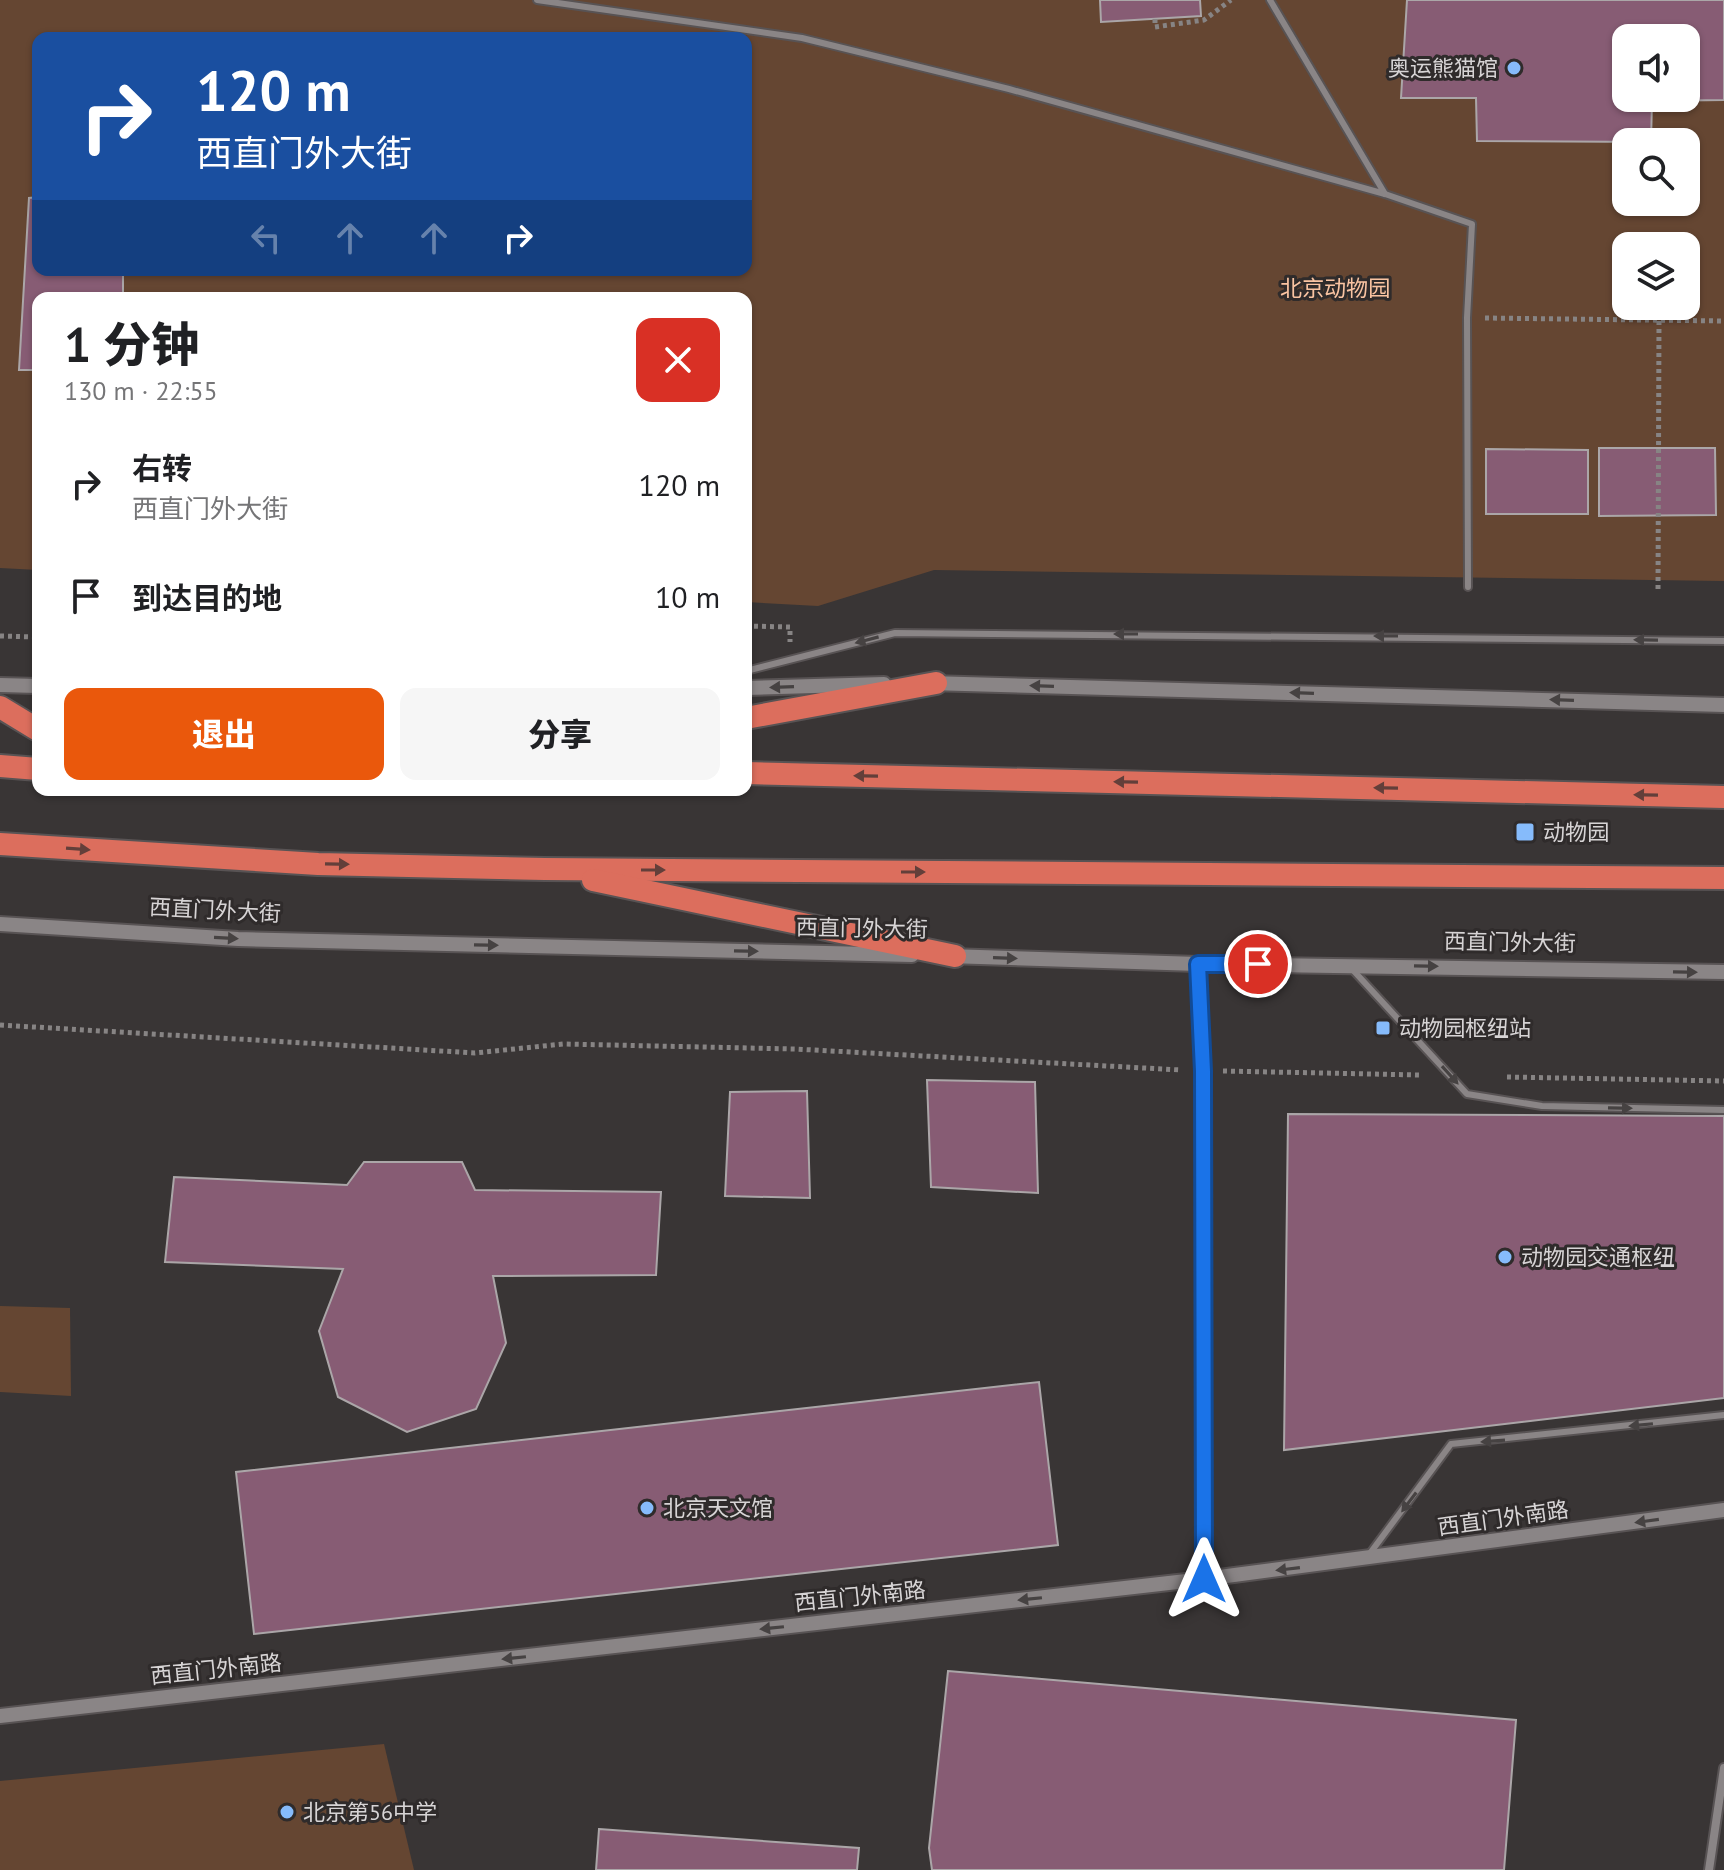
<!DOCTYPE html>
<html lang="zh">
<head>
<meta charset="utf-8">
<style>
  :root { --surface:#fff; --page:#f6f6f6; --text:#202124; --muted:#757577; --accent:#ea580c }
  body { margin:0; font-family:"PT Sans","Noto Sans SC",sans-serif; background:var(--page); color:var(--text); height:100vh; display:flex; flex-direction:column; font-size:30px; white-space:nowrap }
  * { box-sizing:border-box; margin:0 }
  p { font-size:26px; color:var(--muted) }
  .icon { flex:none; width:44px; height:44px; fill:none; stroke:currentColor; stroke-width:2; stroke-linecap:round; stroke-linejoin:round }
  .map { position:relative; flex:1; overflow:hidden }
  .side { position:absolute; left:32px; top:292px; width:720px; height:504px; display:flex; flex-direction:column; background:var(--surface); border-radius:16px; box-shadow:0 2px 6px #0004 }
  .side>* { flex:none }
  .guide { position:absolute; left:32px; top:32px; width:720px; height:244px; border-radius:16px; box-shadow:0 2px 6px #0004; background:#1a4fa0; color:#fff; overflow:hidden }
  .controls { position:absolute; left:1612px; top:24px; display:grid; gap:16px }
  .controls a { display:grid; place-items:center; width:88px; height:88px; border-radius:16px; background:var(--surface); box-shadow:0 2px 6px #0004; font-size:40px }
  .pin { position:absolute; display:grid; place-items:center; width:68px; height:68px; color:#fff; margin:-34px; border:4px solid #fff; border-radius:50%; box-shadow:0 2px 8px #0007 }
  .me { position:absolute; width:88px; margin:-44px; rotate:0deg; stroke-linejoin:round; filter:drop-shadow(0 0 6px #0008) }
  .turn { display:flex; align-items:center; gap:28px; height:168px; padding:0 32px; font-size:36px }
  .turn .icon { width:104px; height:104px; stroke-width:2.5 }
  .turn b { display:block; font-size:56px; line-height:68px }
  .lanes { display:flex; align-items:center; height:76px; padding:0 32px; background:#0003; justify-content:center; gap:40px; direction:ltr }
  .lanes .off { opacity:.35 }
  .round { display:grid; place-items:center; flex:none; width:84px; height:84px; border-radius:16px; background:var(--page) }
  .summary { display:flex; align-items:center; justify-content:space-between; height:136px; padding:0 32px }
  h1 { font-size:48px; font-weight:800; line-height:60px }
  .cta { display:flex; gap:16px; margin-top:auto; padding:16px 32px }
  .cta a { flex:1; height:92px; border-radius:16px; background:var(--accent); color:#fff; font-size:32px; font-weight:800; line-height:92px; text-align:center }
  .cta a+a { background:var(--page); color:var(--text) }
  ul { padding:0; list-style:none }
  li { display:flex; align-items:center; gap:24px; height:112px; padding:0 32px }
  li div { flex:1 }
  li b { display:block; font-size:30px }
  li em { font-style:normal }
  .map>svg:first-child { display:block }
  .green { fill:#654632; fill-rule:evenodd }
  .building { fill:#875c74; stroke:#aba6a8; stroke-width:2; fill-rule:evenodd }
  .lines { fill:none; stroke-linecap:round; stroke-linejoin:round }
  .service-casing { stroke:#585354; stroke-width:10 }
  .minor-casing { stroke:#585354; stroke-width:12 }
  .tertiary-casing { stroke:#585354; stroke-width:18 }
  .trunk-casing { stroke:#585354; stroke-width:26 }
  .path { stroke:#878484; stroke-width:5; stroke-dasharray:4 4; stroke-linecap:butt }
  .service { stroke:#8a8586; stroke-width:6 }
  .minor { stroke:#8a8586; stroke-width:8 }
  .tertiary { stroke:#8a8586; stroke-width:14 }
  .trunk { stroke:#dc6e5d; stroke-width:22 }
  .oneway { fill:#464242 }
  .oneway2 { fill:#633f3a }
  .route-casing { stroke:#114b97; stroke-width:20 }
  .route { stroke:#1a73e8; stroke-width:14 }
  .poi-dot { fill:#86bbfb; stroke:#2f2b2b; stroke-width:3 }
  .labels { text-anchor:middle; stroke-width:6; stroke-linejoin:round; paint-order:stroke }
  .poi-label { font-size:22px; fill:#d7d4d5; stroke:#2f2b2b; text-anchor:start }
  .park-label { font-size:22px; fill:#fac4a2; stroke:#2f2b2b }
  .street-label { font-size:22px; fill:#d7d4d5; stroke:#2f2b2b }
</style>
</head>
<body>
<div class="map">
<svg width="1724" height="1870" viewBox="0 0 1724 1870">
  <rect width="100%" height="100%" fill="#393535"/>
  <g class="green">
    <path d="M0 0H1724V581L934 570 818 606 746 602V298H38V570L0 568ZM38 38H746V270H38ZM1626 38H1686V98H1626ZM1626 142H1686V202H1626ZM1626 246H1686V306H1626Z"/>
    <path d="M0 1306 70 1308 71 1396 0 1392Z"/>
    <path d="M384 1744 414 1870H0V1781Z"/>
  </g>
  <g class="building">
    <path d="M1100 0H1200L1201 16 1101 22Z"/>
    <path d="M1407 0H1724V100L1652 101 1651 142 1477 141 1476 98H1401ZM1626 38H1686V98H1626Z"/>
    <path d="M38 197V270H123V298H38V370H19L29 198Z"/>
    <path d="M1599 448H1715L1716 515 1599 516Z"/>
    <path d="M1486 449 1588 450V514H1486Z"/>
    <path d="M927 1080 1035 1082 1038 1193 931 1187Z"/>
    <path d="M807 1091 810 1198 725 1196 730 1092Z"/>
    <path d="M1288 1114 1724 1116V1398L1284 1450Z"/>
    <path d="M364 1162H462L475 1190 661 1192 656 1275 493 1276 506 1343 476 1409 407 1432 338 1397 319 1331 343 1269 165 1262 174 1177 347 1185Z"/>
    <path d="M1039 1382 1058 1545 254 1634 236 1472Z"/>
    <path d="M948 1671 1516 1720 1504 1870H932L929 1848Z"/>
    <path d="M599 1829 859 1848 857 1870H596Z"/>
  </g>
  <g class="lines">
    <g class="service-casing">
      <g id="service">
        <path d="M537 0 802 38 1009 89 1385 194 1472 224 1467 318 1468 587"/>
        <path d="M1270 0 1385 194"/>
        <path d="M746 671 895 633 1724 641"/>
        <path d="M1352 969 1467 1094 1542 1106 1724 1110"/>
        <path d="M1368 1556 1451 1444 1724 1415"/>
      </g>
    </g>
    <g class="minor-casing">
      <g id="minor">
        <path d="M1198 964 1203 1071 1204 1579"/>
        <path d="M1709 1870 1724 1768"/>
      </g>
    </g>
    <g class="tertiary-casing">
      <g id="tertiary">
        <path d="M929 683 1724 705"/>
        <path d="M0 685 38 686"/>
        <path d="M746 688 884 684"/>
        <path d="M0 924 238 939 912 955"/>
        <path d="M949 956 1198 964 1724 972"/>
        <path d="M0 1716 1204 1579 1724 1510"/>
      </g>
    </g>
    <g class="trunk-casing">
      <g id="trunk">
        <path d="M0 707 38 730"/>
        <path d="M746 718 936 683"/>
        <path d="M0 766 38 769"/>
        <path d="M746 773 1724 797"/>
        <path d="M0 844 318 864 545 869 1724 878"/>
        <path d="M593 880 955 956"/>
      </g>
    </g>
    <g class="path">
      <path d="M1155 19V27L1204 20 1231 0"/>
      <path d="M1485 318 1724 321"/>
      <path d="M1658 589 1659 321"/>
      <path d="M746 626 790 627V642"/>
      <path d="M0 636 38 637"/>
      <path d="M0 1025 475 1053 563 1044 795 1049 1181 1070"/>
      <path d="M1223 1071 1421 1075"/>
      <path d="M1507 1077 1724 1081"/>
    </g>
    <use href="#service" class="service"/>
    <use href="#minor" class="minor"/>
    <use href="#tertiary" class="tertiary"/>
    <use href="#trunk" class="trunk"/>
  </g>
  <defs><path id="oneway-solid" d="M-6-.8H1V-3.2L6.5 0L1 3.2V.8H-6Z" transform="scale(2)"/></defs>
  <g class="oneway">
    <use href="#oneway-solid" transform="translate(1126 634) rotate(-180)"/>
    <use href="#oneway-solid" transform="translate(1386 636) rotate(-180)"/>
    <use href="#oneway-solid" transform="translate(867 640) rotate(165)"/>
    <use href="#oneway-solid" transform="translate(1646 640) rotate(-179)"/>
    <use href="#oneway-solid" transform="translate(1042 686) rotate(-178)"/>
    <use href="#oneway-solid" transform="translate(782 687) rotate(178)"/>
    <use href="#oneway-solid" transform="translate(1302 693) rotate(-178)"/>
    <use href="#oneway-solid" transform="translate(1562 700) rotate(-178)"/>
    <use href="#oneway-solid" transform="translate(226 938) rotate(3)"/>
    <use href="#oneway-solid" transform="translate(486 945) rotate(1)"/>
    <use href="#oneway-solid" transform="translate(746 951) rotate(1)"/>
    <use href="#oneway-solid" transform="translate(1005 958) rotate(2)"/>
    <use href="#oneway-solid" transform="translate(1426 966) rotate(1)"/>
    <use href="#oneway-solid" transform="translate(1685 972) rotate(1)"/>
    <use href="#oneway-solid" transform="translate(1450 1075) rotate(48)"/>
    <use href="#oneway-solid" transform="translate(1620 1108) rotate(1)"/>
    <use href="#oneway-solid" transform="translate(1641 1425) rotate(174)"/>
    <use href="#oneway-solid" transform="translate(1493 1441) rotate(176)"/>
    <use href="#oneway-solid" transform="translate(1409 1502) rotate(127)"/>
    <use href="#oneway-solid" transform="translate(1647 1521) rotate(172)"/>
    <use href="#oneway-solid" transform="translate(1288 1569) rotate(173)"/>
    <use href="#oneway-solid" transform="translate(1030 1599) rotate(174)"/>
    <use href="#oneway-solid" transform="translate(772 1628) rotate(174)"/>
    <use href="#oneway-solid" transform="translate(514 1658) rotate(174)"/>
  </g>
  <g class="oneway2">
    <use href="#oneway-solid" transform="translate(866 776) rotate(-179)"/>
    <use href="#oneway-solid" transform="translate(1126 782) rotate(-179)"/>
    <use href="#oneway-solid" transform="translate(1386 788) rotate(-179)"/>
    <use href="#oneway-solid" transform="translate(1646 795) rotate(-179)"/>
    <use href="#oneway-solid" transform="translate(78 849) rotate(4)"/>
    <use href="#oneway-solid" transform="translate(337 864) rotate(1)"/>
    <use href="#oneway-solid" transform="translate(653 870)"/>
    <use href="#oneway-solid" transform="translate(913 872)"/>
  </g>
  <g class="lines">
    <g class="route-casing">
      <path id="route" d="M1204 1579 1203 1071 1198 964H1258"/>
    </g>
    <use href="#route" class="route"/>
  </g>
  <g class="poi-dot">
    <circle cx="1514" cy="68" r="8"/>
    <rect x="1515" y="822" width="20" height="20" rx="4"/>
    <rect x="1375" y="1020" width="16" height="16" rx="4"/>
    <circle cx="1505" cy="1257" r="8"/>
    <circle cx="647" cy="1508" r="8"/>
    <circle cx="287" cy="1812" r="8"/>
  </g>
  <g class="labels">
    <g class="poi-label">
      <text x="1498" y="76" text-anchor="end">奥运熊猫馆</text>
      <text x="1543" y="840">动物园</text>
      <text x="1399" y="1036">动物园枢纽站</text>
      <text x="1521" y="1265">动物园交通枢纽</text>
      <text x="663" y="1516">北京天文馆</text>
      <text x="303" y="1820">北京第56中学</text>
    </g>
    <g class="park-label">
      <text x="1335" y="296">北京动物园</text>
    </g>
    <g class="street-label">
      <text transform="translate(215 910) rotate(3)" y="8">西直门外大街</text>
      <text transform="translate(862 928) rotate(1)" y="8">西直门外大街</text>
      <text transform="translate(1510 942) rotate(1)" y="8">西直门外大街</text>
      <text transform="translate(1503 1518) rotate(-8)" y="8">西直门外南路</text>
      <text transform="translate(860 1596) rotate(-6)" y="8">西直门外南路</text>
      <text transform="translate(216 1669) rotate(-6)" y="8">西直门外南路</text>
    </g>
  </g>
</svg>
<div class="controls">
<a><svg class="icon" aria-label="sound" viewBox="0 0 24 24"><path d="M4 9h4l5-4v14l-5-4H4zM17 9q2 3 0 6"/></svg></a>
<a><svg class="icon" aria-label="search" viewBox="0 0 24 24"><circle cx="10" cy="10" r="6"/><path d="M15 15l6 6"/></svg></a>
<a><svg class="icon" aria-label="layers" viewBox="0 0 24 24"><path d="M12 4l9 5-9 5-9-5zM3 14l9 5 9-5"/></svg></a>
</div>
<div class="pin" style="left:1258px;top:964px;background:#d93025"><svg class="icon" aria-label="arrive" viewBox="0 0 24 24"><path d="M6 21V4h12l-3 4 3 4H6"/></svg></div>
<svg class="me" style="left:1204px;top:1579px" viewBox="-20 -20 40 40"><path d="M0-17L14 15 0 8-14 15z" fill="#1a73e8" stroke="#fff" stroke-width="4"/></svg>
<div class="guide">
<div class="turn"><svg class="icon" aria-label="right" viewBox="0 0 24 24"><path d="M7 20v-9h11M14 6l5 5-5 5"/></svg><div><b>120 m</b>西直门外大街</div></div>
<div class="lanes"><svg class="icon off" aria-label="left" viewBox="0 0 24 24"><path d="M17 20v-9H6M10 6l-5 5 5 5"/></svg><svg class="icon off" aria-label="ahead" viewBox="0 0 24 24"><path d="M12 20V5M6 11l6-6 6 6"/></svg><svg class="icon off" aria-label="ahead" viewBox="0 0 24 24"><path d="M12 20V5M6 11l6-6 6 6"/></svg><svg class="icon" aria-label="right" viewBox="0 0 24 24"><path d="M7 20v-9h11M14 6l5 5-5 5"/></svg></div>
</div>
<section class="side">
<div class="summary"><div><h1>1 分钟</h1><p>130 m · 22:55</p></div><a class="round" style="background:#d93025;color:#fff"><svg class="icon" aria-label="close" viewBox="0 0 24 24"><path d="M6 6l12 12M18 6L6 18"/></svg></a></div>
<ul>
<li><svg class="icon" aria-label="right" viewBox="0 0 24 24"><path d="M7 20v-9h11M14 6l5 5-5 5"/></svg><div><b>右转</b><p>西直门外大街</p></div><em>120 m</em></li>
<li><svg class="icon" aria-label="arrive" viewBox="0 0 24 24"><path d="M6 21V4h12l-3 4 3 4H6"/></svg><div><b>到达目的地</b></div><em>10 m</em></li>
</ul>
<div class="cta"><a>退出</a><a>分享</a></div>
</section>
</div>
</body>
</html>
